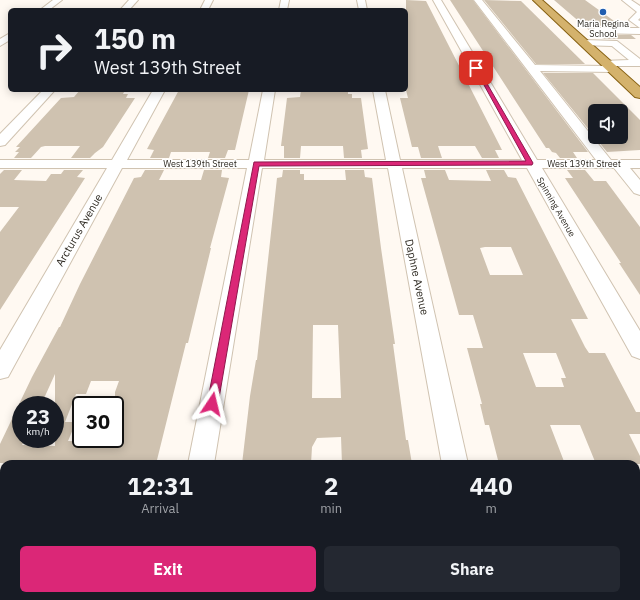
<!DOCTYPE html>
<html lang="en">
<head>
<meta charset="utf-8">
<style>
  :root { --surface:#171b24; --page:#242831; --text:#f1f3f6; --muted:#9ea1a6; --accent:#db2777 }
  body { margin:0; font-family:"IBM Plex Sans",sans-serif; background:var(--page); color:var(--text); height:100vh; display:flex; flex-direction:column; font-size:15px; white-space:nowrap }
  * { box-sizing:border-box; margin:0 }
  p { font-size:13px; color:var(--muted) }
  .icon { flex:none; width:22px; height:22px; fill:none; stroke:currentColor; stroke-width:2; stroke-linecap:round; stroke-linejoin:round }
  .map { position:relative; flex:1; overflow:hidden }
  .side { position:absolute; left:0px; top:460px; width:640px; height:140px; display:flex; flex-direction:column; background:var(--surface); border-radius:12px 12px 0 0; box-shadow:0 2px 10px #0003 }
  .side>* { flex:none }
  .top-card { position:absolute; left:8px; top:8px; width:400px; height:84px; border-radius:6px; box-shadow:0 2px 10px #0003; background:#171b24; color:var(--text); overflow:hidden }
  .buttons { position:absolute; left:588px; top:104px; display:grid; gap:8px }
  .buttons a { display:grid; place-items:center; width:40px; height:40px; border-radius:6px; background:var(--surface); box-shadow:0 2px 10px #0003; font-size:20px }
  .speed { position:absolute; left:12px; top:396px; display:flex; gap:8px; font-size:20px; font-weight:700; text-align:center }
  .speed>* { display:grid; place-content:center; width:52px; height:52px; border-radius:50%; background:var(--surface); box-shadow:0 2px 10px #0003; line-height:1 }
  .speed small { font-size:10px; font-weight:400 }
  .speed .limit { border:2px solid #111; border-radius:6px; background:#fff; color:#111 }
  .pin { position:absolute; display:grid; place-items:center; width:34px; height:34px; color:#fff; margin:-17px; border-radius:8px; box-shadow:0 2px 6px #0006 }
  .me { position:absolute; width:44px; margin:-22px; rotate:10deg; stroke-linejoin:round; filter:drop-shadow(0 0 3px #0008) }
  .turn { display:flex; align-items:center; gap:14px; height:84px; padding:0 20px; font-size:18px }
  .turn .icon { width:52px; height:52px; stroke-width:2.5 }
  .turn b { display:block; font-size:28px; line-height:34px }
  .eta { display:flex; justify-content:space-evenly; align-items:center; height:68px; text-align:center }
  .eta b { font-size:24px; font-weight:700; line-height:28px }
  .primary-button { display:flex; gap:8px; margin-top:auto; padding:8px 20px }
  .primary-button a { flex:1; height:46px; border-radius:6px; background:var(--accent); color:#fff; font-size:16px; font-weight:700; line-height:46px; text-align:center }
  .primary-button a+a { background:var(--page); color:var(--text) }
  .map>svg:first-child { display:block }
  .building { fill:#cfc2b0; fill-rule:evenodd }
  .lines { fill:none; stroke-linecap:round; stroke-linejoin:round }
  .minor-casing { stroke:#d0c3b1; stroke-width:2 }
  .major-casing { stroke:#876112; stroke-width:2 }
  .minor { fill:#fff; fill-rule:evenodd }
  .major { fill:#d4b26c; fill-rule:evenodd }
  .route { fill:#db2777; stroke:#8e194d }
  .poi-dot { fill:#215eb0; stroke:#fff; stroke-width:1.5 }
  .labels { text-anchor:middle; stroke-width:3; stroke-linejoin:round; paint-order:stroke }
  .far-poi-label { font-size:9px; fill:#2c2820; stroke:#fff }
  .far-street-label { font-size:9px; fill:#2c2820; stroke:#fff }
  .street-label { font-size:11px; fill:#2c2820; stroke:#fff }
</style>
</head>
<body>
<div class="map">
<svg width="640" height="600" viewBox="0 0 640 600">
  <rect width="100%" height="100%" fill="#fff9f2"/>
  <g class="building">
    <path d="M406 0 426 1 502 150H495L499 158H482L475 146H438L442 158H421L418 147H412L400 98H408L406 90Z"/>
    <path d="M450 0H473L588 152H573L577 158H560L556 153 552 152 549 148H546Z"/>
    <path d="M484 0 521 1 585 64H536Z"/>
    <path d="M554 0H585L621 26H595L589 30Z"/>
    <path d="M595 35H631L636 39H604Z"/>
    <path d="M543 73H593L640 120V150L607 152ZM595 111H621V137H595Z"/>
    <path d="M80 90H125L123 94H128L126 98H135L103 147 95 153 90 158H71L80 146H45L41 147 31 158H14L19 152H15L20 147H16L61 98 74 97Z"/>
    <path d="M179 90H249L235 150H228L225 158H208L210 152H171L169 158H150L154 150 147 149Z"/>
    <path d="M301 90H348V94H352V98H361L368 149 361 150 362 158H344L343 146H301L300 158H284V146H281L287 98 300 97Z"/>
    <path d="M4 170H22L14 180 46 181 51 174H61L64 170H83L77 177 85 178 0 310V232L19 207H0V174Z"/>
    <path d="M145 170H164L159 180H201L204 170H222L221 177 229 178 210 248H211L188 343H186L156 464 0 463V444L32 377 59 327H60L80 284 134 178 141 177ZM55 374V446L22 445 25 440 21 439V405H41ZM91 381H119L115 392V442L68 441 76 422H65L76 394H86Z"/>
    <path d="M283 170H300V174H304V180H346L345 170H364L365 177 372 178 381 248 395 344H393L406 440H408L412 464H342L341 437 317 438 312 447 311 464H242L250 396 256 360H257L277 178 282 177ZM313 325H338L341 398H312Z"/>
    <path d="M424 170H445L449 180 491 181 486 170H504L508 177 516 178 588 319H571L585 347 589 353H605L636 412H640V434H629L640 456V464H596L580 425H550L565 464H499L489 425H485L480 404H482L467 348H483L473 315H459L421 178H426ZM485 247H511L523 275H490L480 248ZM523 353H556L566 378H561L564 387H536Z"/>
    <path d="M567 170H585L594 181H606L640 227V295L619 263H621L565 178H573Z"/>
  </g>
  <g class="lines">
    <g class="minor-casing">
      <g id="minor">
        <path d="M53 0H62L49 10H40Z"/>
        <path d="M129 0H138L129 10H120Z"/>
        <path d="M205 0H213L208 10H200Z"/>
        <path d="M281 0H289L287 10H279Z"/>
        <path d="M357 0H365L367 10H359Z"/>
        <path d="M433 0H441L537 160H596L474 0H482L535 65 604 66 601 63 602 61 629 60 612 46 581 45 579 43 584 40 617 41 640 59V66H613L617 69 612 72 540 71 611 160H640V168H630L640 180V195L634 193 614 168H542L640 331V359L632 356 527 168H402L468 464H442L388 168H262L214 464H188L247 168H122L8 377 0 379V350L107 168H0V160H112L153 90H165L127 160H249L263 90H275L264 160H386L373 90H385L400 160H522Z"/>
        <path d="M622 0H631L640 6V18L638 20 640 21V28L629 20 637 12Z"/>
        <path d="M595 28H640V34L592 33 590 31Z"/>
        <path d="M10 33V40L0 46V39Z"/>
        <path d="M43 90H55L5 145 0 146V134Z"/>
        <path d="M161 596H193L192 600H160Z"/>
        <path d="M466 596H498L499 600H467Z"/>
      </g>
    </g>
    <g class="major-casing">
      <path id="major" d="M533 0H542L640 87V98L635 97Z"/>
    </g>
    <use href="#minor" class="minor"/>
    <use href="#major" class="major"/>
  </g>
  <path class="route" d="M474 67 478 68 533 163 532 165 259 166 218 404 216 408 212 409 208 408 207 404 254 162 526 161Z"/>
  <circle class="poi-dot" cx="603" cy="12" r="4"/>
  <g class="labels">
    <g class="far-poi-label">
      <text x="603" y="27">Maria Regina<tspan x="603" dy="10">School</tspan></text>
    </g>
    <g class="far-street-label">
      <text x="200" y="167">West 139th Street</text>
      <text x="584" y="167">West 139th Street</text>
      <text transform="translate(556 207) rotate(60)" y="3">Spinning Avenue</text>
    </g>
    <g class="street-label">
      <text transform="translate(79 230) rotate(-60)" y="4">Arcturus Avenue</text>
      <text transform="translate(417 277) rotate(78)" y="4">Daphne Avenue</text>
    </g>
  </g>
</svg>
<div class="buttons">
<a><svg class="icon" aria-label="sound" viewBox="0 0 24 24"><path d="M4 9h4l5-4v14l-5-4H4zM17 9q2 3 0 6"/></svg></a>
</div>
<div class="speed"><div>23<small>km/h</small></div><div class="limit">30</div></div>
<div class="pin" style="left:476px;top:68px;background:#d93025"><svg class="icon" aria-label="arrive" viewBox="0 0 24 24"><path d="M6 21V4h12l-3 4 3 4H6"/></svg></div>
<svg class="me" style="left:212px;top:404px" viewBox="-20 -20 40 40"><path d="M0-17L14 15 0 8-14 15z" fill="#db2777" stroke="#fff" stroke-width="4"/></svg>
<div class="top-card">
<div class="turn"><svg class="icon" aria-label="right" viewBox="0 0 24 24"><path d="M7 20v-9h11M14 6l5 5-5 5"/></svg><div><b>150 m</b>West 139th Street</div></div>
</div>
<section class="side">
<div class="eta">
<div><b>12:31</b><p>Arrival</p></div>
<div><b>2</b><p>min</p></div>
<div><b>440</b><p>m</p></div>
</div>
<div class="primary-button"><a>Exit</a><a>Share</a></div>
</section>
</div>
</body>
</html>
